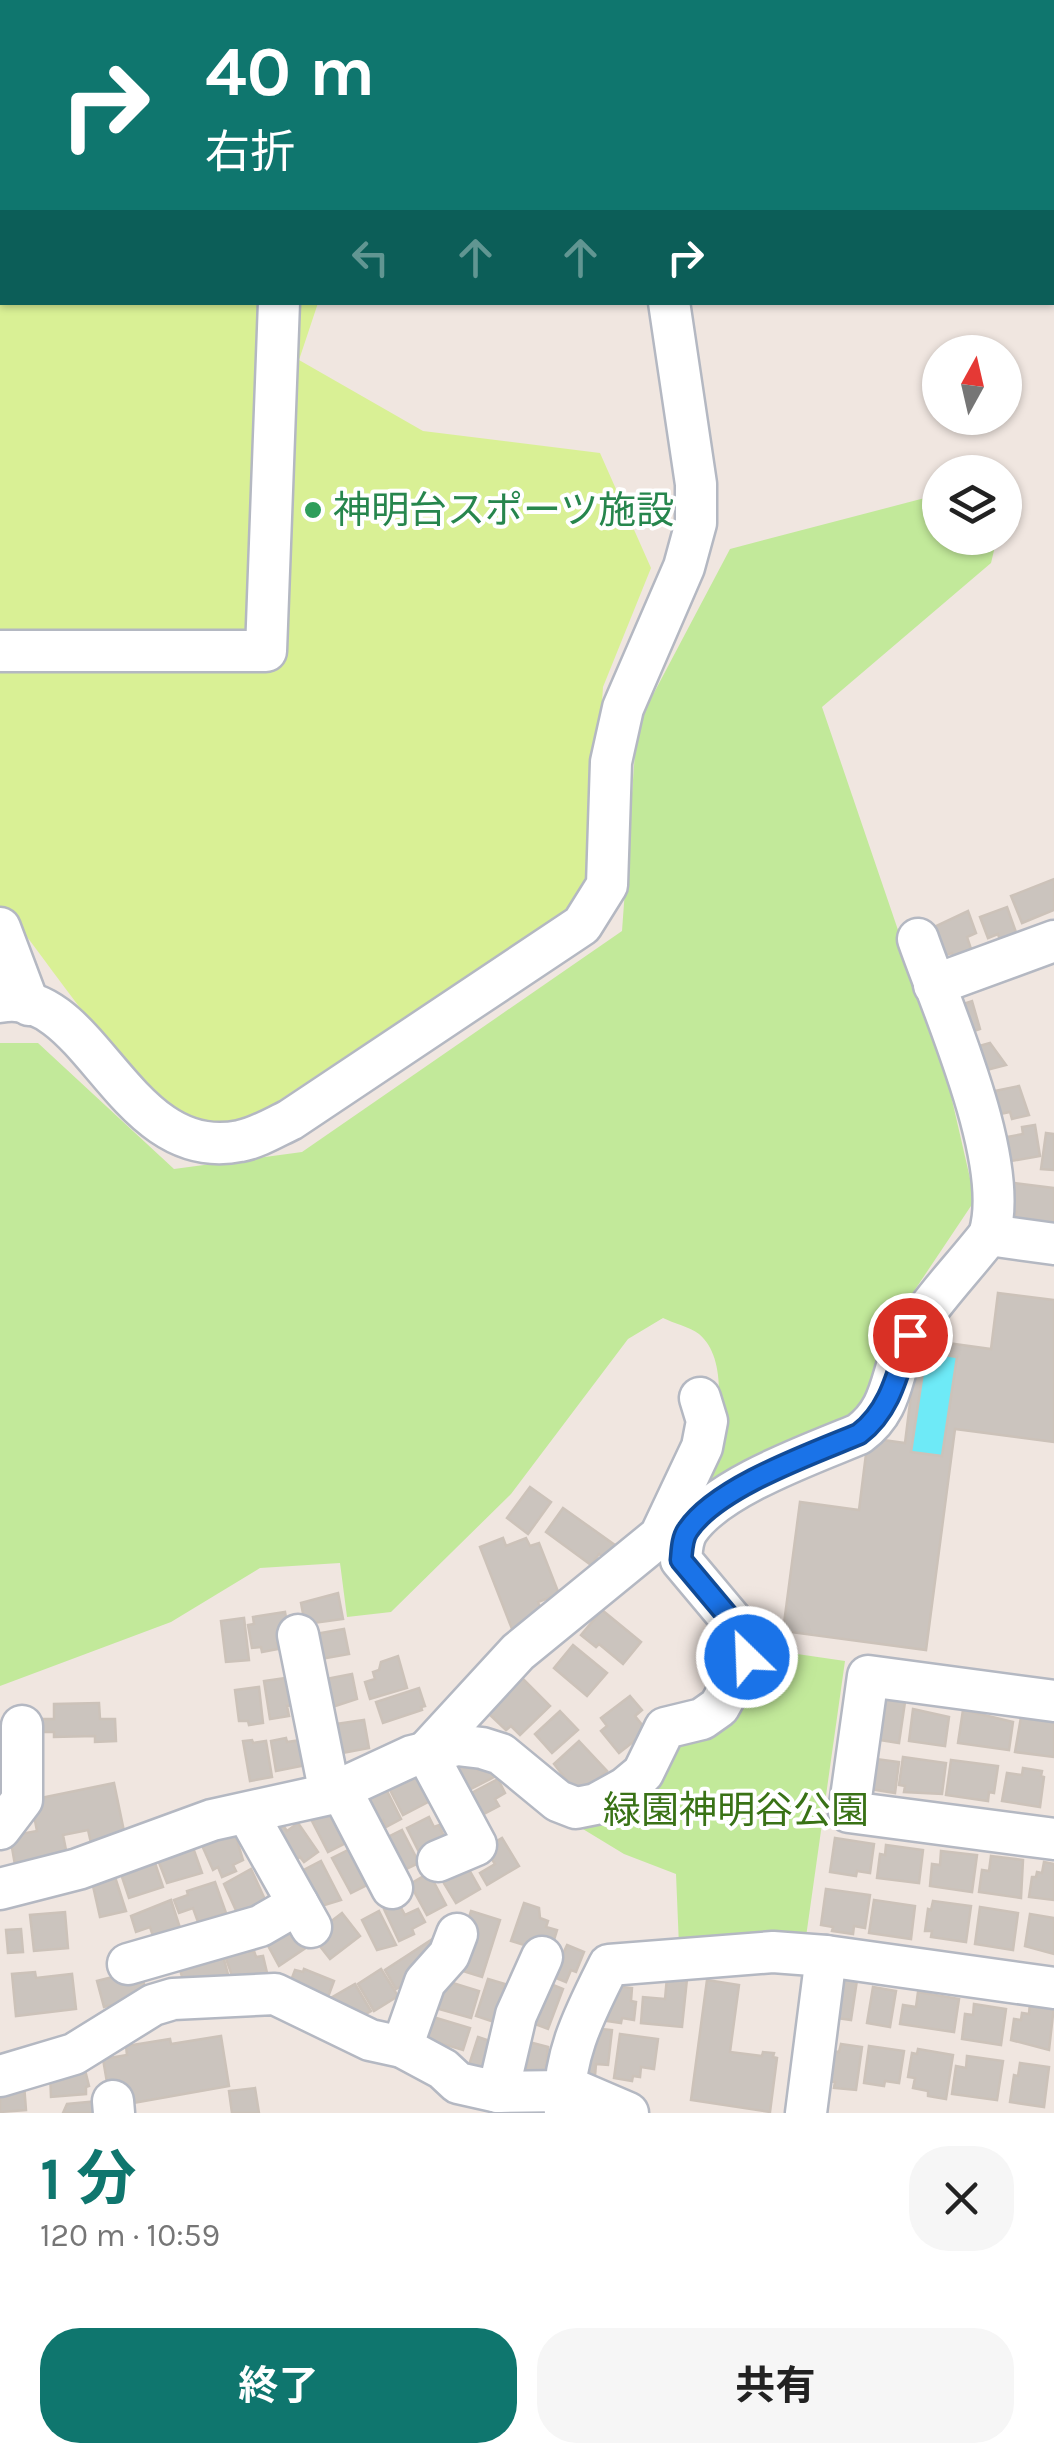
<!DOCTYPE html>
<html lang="ja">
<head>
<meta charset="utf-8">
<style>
  :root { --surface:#fff; --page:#f6f6f6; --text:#222; --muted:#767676; --accent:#0f766e }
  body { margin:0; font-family:Karla,"Noto Sans JP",sans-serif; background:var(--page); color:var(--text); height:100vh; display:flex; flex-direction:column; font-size:38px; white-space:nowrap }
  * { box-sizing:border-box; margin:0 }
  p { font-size:32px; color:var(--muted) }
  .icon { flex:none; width:55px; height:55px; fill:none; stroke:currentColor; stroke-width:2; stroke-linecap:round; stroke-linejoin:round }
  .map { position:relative; height:2113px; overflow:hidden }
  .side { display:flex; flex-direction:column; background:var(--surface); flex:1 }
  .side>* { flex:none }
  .hud { position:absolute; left:0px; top:0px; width:1055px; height:305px; box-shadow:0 2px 8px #0004; background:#0f766e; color:#fff; overflow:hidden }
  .needle { width:65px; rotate:8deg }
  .tools { position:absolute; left:922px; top:335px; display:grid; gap:20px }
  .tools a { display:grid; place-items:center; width:100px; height:100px; border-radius:50%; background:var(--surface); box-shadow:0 2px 8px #0004; font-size:50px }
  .pin { position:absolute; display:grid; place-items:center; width:85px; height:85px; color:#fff; margin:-42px; border:5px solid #fff; border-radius:50%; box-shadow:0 2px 10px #0007 }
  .me { position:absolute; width:110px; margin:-55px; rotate:336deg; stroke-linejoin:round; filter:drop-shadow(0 0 8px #0008) }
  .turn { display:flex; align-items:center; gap:35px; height:210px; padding:0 40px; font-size:45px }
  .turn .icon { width:130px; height:130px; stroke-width:2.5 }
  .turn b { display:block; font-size:70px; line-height:85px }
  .lanes { display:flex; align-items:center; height:95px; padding:0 40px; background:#0003; justify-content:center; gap:50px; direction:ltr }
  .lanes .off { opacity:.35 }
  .round { display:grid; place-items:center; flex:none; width:105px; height:105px; border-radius:40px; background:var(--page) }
  .headline { display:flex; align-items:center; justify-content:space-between; height:170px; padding:0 40px }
  h1 { font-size:60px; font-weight:700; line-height:75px; color:var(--accent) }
  .action { display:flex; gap:20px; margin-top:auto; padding:20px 40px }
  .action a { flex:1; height:115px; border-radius:40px; background:var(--accent); color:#fff; font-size:40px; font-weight:700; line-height:115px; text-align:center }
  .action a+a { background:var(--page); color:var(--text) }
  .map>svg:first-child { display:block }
  .green { fill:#c2e99a }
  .pitch { fill:#d9f095 }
  .water { fill:#6eeaf7 }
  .building { fill:#cbc4be; stroke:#ccc2b9; stroke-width:2.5; fill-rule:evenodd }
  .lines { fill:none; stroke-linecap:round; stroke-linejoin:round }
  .minor-casing { stroke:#b4b8c2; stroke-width:45 }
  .minor { stroke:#fff; stroke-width:40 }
  .route-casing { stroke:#114b97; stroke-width:25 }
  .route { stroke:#1a73e8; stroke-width:18 }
  .leisure-dot { fill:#2e9e5b; stroke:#fff; stroke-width:4 }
  .labels { text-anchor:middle; stroke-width:8; stroke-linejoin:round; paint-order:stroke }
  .leisure-label { font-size:38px; fill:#27864d; stroke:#fff; text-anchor:start }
  .park-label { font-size:38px; fill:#397216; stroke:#fff }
</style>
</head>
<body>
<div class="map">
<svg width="1054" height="2113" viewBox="0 0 1054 2113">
  <rect width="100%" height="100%" fill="#f0e6e0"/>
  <g class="green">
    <path d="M1054 7V267L1052 8Z"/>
    <path d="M940 494V538H997L991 563 822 707 944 1065 975 1200 896 1318 859 1411 769 1449 703 1492C712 1451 736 1365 699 1334 690 1327 673 1323 663 1318L628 1339 511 1494 391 1612 347 1617 340 1563 260 1568 171 1622 0 1686V1043H38L174 1169 302 1152 622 931 637 725 730 549Z"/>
    <path d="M763 1649 845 1661 805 1944 679 1946 676 1874 624 1854 573 1823Z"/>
  </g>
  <path class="pitch" d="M0 0H352L2 2V302L318 303 299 360 423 431 600 453 651 568 603 687 591 864 573 906 269 1107C254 1112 234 1124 217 1125 160 1128 62 982 27 937L0 936Z"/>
  <path class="water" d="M926 1352 957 1357 942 1456 911 1452Z"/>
  <g class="building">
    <path d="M1054 879V910L1022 923 1011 896Z"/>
    <path d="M1007 907 1018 938 1001 944 998 934 988 938 980 917Z"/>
    <path d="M968 911 976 933 967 937 973 955 955 961 952 953 934 959V927Z"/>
    <path d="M972 1001 980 1029 974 1031 976 1038 961 1043 951 1008Z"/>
    <path d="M990 1043 1006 1065 975 1073 968 1049Z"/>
    <path d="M1019 1086 1029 1115 1012 1119 1010 1112 990 1116 985 1093Z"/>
    <path d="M1035 1125 1040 1156 1000 1163 996 1139 1023 1134 1022 1127Z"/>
    <path d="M1046 1133 1054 1134V1170L1041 1169Z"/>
    <path d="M1007 1182 1054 1188V1224L1015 1219 1016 1212 1004 1211Z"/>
    <path d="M998 1293 1054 1300V1442L955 1429 926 1650 783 1631 800 1502 859 1510 868 1438 905 1443 918 1339 991 1349ZM926 1352 957 1357 942 1456 911 1452Z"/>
    <path d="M530 1487 551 1502 528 1534 507 1518Z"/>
    <path d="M563 1508 622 1550 612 1563 599 1554 591 1565 546 1532Z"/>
    <path d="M503 1538 506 1546 526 1538 530 1546 539 1543 559 1594 538 1602 544 1619 514 1634 480 1547Z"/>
    <path d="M338 1593 343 1619 305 1624 301 1603Z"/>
    <path d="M602 1610 641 1642 623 1664 599 1644 596 1647 581 1635Z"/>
    <path d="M285 1612 290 1641 277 1643 278 1649 262 1652 261 1647 252 1648 248 1625 254 1624 253 1617Z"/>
    <path d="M244 1618 249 1660 226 1662 221 1621Z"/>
    <path d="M344 1629 349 1654 315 1660V1634Z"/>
    <path d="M573 1645 607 1673 587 1696 554 1668Z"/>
    <path d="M398 1656 407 1688 370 1699 365 1682 375 1679 373 1672 379 1670 381 1662Z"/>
    <path d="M516 1672 550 1706 520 1735 511 1726 506 1730 487 1712Z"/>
    <path d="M352 1674 357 1699 326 1709 321 1680Z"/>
    <path d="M286 1678 293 1705 287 1706 289 1716 270 1719 264 1681Z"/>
    <path d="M259 1687 263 1723 249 1725 248 1721H239L235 1690Z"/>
    <path d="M419 1688 425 1706 421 1707 422 1710 383 1723 376 1702Z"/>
    <path d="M630 1696 642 1710 635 1716 647 1731 619 1753 601 1731 607 1726 601 1718Z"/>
    <path d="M872 1697 905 1702 899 1743 867 1738Z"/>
    <path d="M99 1703 100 1719H115L116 1741 95 1742V1736L54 1737V1732H35V1719H54V1704Z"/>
    <path d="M913 1709 949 1717 945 1746 909 1741Z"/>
    <path d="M963 1710 1013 1722 1009 1750 958 1743Z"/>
    <path d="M560 1711 578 1730 552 1753 535 1734Z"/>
    <path d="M1021 1717 1054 1722V1757L1015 1752Z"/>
    <path d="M364 1720 369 1748 342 1753 329 1725Z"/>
    <path d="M286 1738 287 1742 301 1740 306 1765 276 1771 271 1741Z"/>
    <path d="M252 1740 253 1743 266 1741 272 1777 250 1781 243 1741Z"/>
    <path d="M579 1741 607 1771 579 1796 554 1764Z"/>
    <path d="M467 1750 478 1770 490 1764 496 1776 461 1794 444 1763Z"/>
    <path d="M861 1757 899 1762 895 1793 857 1787Z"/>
    <path d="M903 1757 946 1763 942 1794 904 1792 905 1786 899 1785Z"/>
    <path d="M951 1760 998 1766 994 1793 989 1792 988 1801 946 1795Z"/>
    <path d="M1023 1768 1042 1771 1041 1776 1044 1777 1040 1807 1002 1801 1007 1773 1022 1775Z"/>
    <path d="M414 1770 430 1801 403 1815 387 1784Z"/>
    <path d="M498 1779 505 1793 495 1799 499 1806 476 1818 464 1797Z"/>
    <path d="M114 1783 125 1836 91 1843 88 1830 63 1835 67 1855 15 1865 10 1836 37 1831 31 1800Z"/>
    <path d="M384 1785 401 1819 386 1827 383 1820 371 1825 357 1799Z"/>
    <path d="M334 1810 350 1841 328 1852 312 1821Z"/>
    <path d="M429 1817 434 1827 439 1825 446 1841 420 1854 407 1828Z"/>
    <path d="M298 1823 318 1852 304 1862 300 1857 291 1863 270 1832 282 1824 287 1831Z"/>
    <path d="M402 1830 419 1863 400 1872 376 1843Z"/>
    <path d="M225 1832 227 1837 235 1834 243 1860 233 1865 236 1871 222 1877 218 1867 213 1870 200 1841Z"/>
    <path d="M502 1838 519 1866 487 1885 480 1873 495 1864 485 1848Z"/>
    <path d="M835 1838 874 1844 870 1873 857 1871 856 1876 830 1872Z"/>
    <path d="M191 1842 202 1873 167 1883 156 1855Z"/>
    <path d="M886 1845 923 1850 919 1883 877 1878 880 1854 885 1855Z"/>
    <path d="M350 1849 375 1881 351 1893 332 1858Z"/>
    <path d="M941 1851 977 1855 972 1892 930 1886 932 1864 940 1865Z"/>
    <path d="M991 1856 1023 1860 1021 1898 979 1892 982 1870 989 1871Z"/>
    <path d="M153 1857 163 1887 129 1898 120 1871Z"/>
    <path d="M321 1861 341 1900 318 1907 296 1874Z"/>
    <path d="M1044 1862 1054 1864V1900L1029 1897 1032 1877H1036L1037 1872 1042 1873Z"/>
    <path d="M467 1866 480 1889 456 1903 442 1880Z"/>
    <path d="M251 1869 267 1904 239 1917 224 1884Z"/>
    <path d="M429 1873 446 1905 427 1915 410 1884Z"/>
    <path d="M115 1877 126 1911 100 1917 93 1886 98 1885 97 1880Z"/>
    <path d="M215 1882 226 1913 198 1922 193 1908 179 1913 174 1900 188 1895 187 1891Z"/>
    <path d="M826 1889 870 1895 865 1928 854 1926 853 1934 832 1931 833 1927 821 1925Z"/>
    <path d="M171 1900 180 1928 153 1936 150 1927 136 1932 131 1916Z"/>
    <path d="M874 1900 915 1906 911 1939 869 1933Z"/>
    <path d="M933 1901 971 1906 966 1942 931 1937 932 1931H925L928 1909 931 1910Z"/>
    <path d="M398 1902 405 1915 418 1909 425 1922 412 1929 414 1934 399 1941 384 1909Z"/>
    <path d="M524 1903 539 1908 540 1918 548 1921 546 1927 557 1930 550 1953 511 1941Z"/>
    <path d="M980 1907 1018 1913 1013 1950 975 1944Z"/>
    <path d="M379 1911 396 1945 377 1950 362 1920Z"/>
    <path d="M471 1911 500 1920 482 1977 453 1968Z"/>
    <path d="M65 1912 68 1948 34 1951 30 1915Z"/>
    <path d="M342 1913 360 1936 330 1959 312 1936Z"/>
    <path d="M1030 1914 1054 1918V1954L1025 1946Z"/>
    <path d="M295 1925 307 1947 279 1966 265 1940Z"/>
    <path d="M21 1929 23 1952 8 1953 6 1930Z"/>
    <path d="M434 1938 443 1953 419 1976 396 1989 385 1970Z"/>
    <path d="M567 1945 584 1952 576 1972 571 1970 566 1982 549 1975 558 1954 562 1956Z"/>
    <path d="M247 1946 249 1952 254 1951 256 1957 263 1956 268 1977 235 1984 225 1956Z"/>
    <path d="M222 1952 229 1978 185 1989 180 1969Z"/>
    <path d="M304 1969 334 1981 328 1997 287 1991 295 1970 303 1972Z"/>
    <path d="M381 1969 398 1996 374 2011 358 1984Z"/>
    <path d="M136 1971 142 1976 147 1996 104 2007 97 1981Z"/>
    <path d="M35 1972 36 1978 72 1974 76 2009 16 2016 12 1974Z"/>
    <path d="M667 1977 687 1979 682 2027 641 2023 643 1997 665 1999Z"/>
    <path d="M837 1978 857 1980 851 2020 823 2016Z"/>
    <path d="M488 1979 505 1984 503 1988 508 1989 494 2022 476 2016Z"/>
    <path d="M443 1980 479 1991 471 2018 435 2008Z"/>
    <path d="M707 1980 739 1985 730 2052 762 2056 763 2052 774 2053 773 2057 777 2058 770 2112 691 2100Z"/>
    <path d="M543 1981 563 1989 548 2029 527 2021Z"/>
    <path d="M355 1984 371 2011 345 2026 329 1999Z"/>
    <path d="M605 1985 632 1988 631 2001 636 2002 634 2020 622 2018 621 2023 600 2020Z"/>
    <path d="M873 1987 896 1991 890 2027 867 2023Z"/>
    <path d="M918 1992 959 1999 954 2032 900 2024 903 2005 916 2007Z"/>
    <path d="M1030 2002 1054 2006 1049 2050 1011 2040 1014 2019 1021 2020 1022 2013 1029 2014Z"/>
    <path d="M974 2004 1006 2009 1001 2045 962 2039 965 2014 973 2015Z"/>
    <path d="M433 2017 470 2028 463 2050 426 2039Z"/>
    <path d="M582 2027 612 2030 608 2065 596 2064 595 2076 577 2075Z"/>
    <path d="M620 2034 658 2039 654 2069 641 2067 640 2077 633 2076 632 2081 614 2078Z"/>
    <path d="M221 2036 229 2086 133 2103 130 2090 109 2094 103 2059 127 2055 126 2046 170 2039 171 2044Z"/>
    <path d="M478 2037 499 2044 487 2078 469 2065Z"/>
    <path d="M529 2042 548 2047 545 2077 526 2075Z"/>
    <path d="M841 2044 862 2047 856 2090 834 2088 835 2082 817 2080 826 2050 839 2052Z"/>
    <path d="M869 2046 904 2051 899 2083 885 2081 884 2086 864 2083Z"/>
    <path d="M918 2049 953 2055 946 2099 928 2096V2091L913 2088 915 2078 908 2077 912 2053 917 2054Z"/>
    <path d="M967 2056 1003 2061 997 2100 952 2094 956 2066 966 2068Z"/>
    <path d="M1020 2063 1049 2067 1044 2107 1010 2102 1014 2075 1018 2076Z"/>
    <path d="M85 2070 89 2086 86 2087V2094L51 2097 50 2072Z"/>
    <path d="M24 2084 26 2110 0 2112V2085Z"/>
    <path d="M255 2088 259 2113H232L229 2091Z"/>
    <path d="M97 2101 98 2113H63L67 2104Z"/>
  </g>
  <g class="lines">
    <g class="minor-casing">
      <g id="minor">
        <path d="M375 2 376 0"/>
        <path d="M632 2 633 0"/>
        <path d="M684 2 692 0"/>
        <path d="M1021 2 1024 0"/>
        <path d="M0 226H2"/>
        <path d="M0 651H266L279 302"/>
        <path d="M0 928 29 1005"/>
        <path d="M934 985 1054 941"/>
        <path d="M0 1002C91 984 123 1165 240 1141 257 1138 275 1127 290 1120L582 925 607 885 611 762 623 708 684 567 696 523V484L669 302"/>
        <path d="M989 1235 1054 1244"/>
        <path d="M298 1635 330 1794"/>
        <path d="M1054 1701 868 1676 849 1812 1054 1839"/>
        <path d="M341 1790 392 1888"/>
        <path d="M247 1813 311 1927"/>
        <path d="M0 1829 22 1800V1726"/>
        <path d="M438 1861 476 1845 426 1752 518 1652 660 1536 702 1447 707 1421 700 1398"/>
        <path d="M0 1889 78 1869 212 1820 330 1794 412 1756 457 1745 482 1748 501 1754 558 1801 576 1808 596 1804 625 1788 643 1773 665 1728 702 1719 719 1707 747 1657 743 1634 681 1560C682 1550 682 1539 688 1530 717 1487 811 1454 859 1434 897 1406 889 1369 911 1333 933 1299 964 1267 989 1235 1012 1163 943 1011 918 939"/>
        <path d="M128 1964 260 1926 298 1904"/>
        <path d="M402 2047 425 1982 449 1955 457 1934"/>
        <path d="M0 2076 74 2054 153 2005 173 1999 275 1994 370 2040 402 2047 443 2069 458 2083 498 2092 565 2091"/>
        <path d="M565 2086 628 2113"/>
        <path d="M498 2092 516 2015 542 1957"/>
        <path d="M113 2101 114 2113"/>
        <path d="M565 2113C561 2058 585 2013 609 1965L773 1952 826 1956 1054 1988"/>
        <path d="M806 2113 826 1956"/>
      </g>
    </g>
    <use href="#minor" class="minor"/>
  </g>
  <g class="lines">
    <g class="route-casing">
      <path id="route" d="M747 1657 743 1634 681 1560C682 1550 682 1538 688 1530 717 1487 811 1454 859 1434 891 1410 898 1371 910 1335"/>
    </g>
    <use href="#route" class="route"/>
  </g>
  <circle class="leisure-dot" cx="313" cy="510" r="10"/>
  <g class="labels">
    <g class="leisure-label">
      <text x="333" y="523">神明台スポーツ施設</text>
    </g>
    <g class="park-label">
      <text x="736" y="1823">緑園神明谷公園</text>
    </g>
  </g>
</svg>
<div class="tools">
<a><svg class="needle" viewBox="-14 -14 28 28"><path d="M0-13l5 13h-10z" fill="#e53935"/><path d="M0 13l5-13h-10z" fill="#767676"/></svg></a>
<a><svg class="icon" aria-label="layers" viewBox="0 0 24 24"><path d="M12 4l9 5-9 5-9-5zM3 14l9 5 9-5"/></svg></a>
</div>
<div class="pin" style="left:910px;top:1335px;background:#d93025"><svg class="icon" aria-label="arrive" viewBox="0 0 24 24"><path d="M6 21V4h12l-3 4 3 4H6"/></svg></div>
<svg class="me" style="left:747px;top:1657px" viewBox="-20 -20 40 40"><circle r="17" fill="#1a73e8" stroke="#fff" stroke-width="3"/><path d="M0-11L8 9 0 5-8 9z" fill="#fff"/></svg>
<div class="hud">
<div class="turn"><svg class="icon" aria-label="right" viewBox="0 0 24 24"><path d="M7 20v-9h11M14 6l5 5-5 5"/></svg><div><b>40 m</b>右折</div></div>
<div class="lanes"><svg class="icon off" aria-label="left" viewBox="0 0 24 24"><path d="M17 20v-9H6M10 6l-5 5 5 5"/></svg><svg class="icon off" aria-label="ahead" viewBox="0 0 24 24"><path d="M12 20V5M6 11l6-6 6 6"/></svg><svg class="icon off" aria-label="ahead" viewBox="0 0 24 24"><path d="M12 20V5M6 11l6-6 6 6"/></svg><svg class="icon" aria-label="right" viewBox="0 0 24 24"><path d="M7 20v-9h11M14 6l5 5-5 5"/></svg></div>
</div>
</div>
<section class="side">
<div class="headline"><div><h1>1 分</h1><p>120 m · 10:59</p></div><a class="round"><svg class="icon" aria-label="close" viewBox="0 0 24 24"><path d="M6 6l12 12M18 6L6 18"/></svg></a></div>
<div class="action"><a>終了</a><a>共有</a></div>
</section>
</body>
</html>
